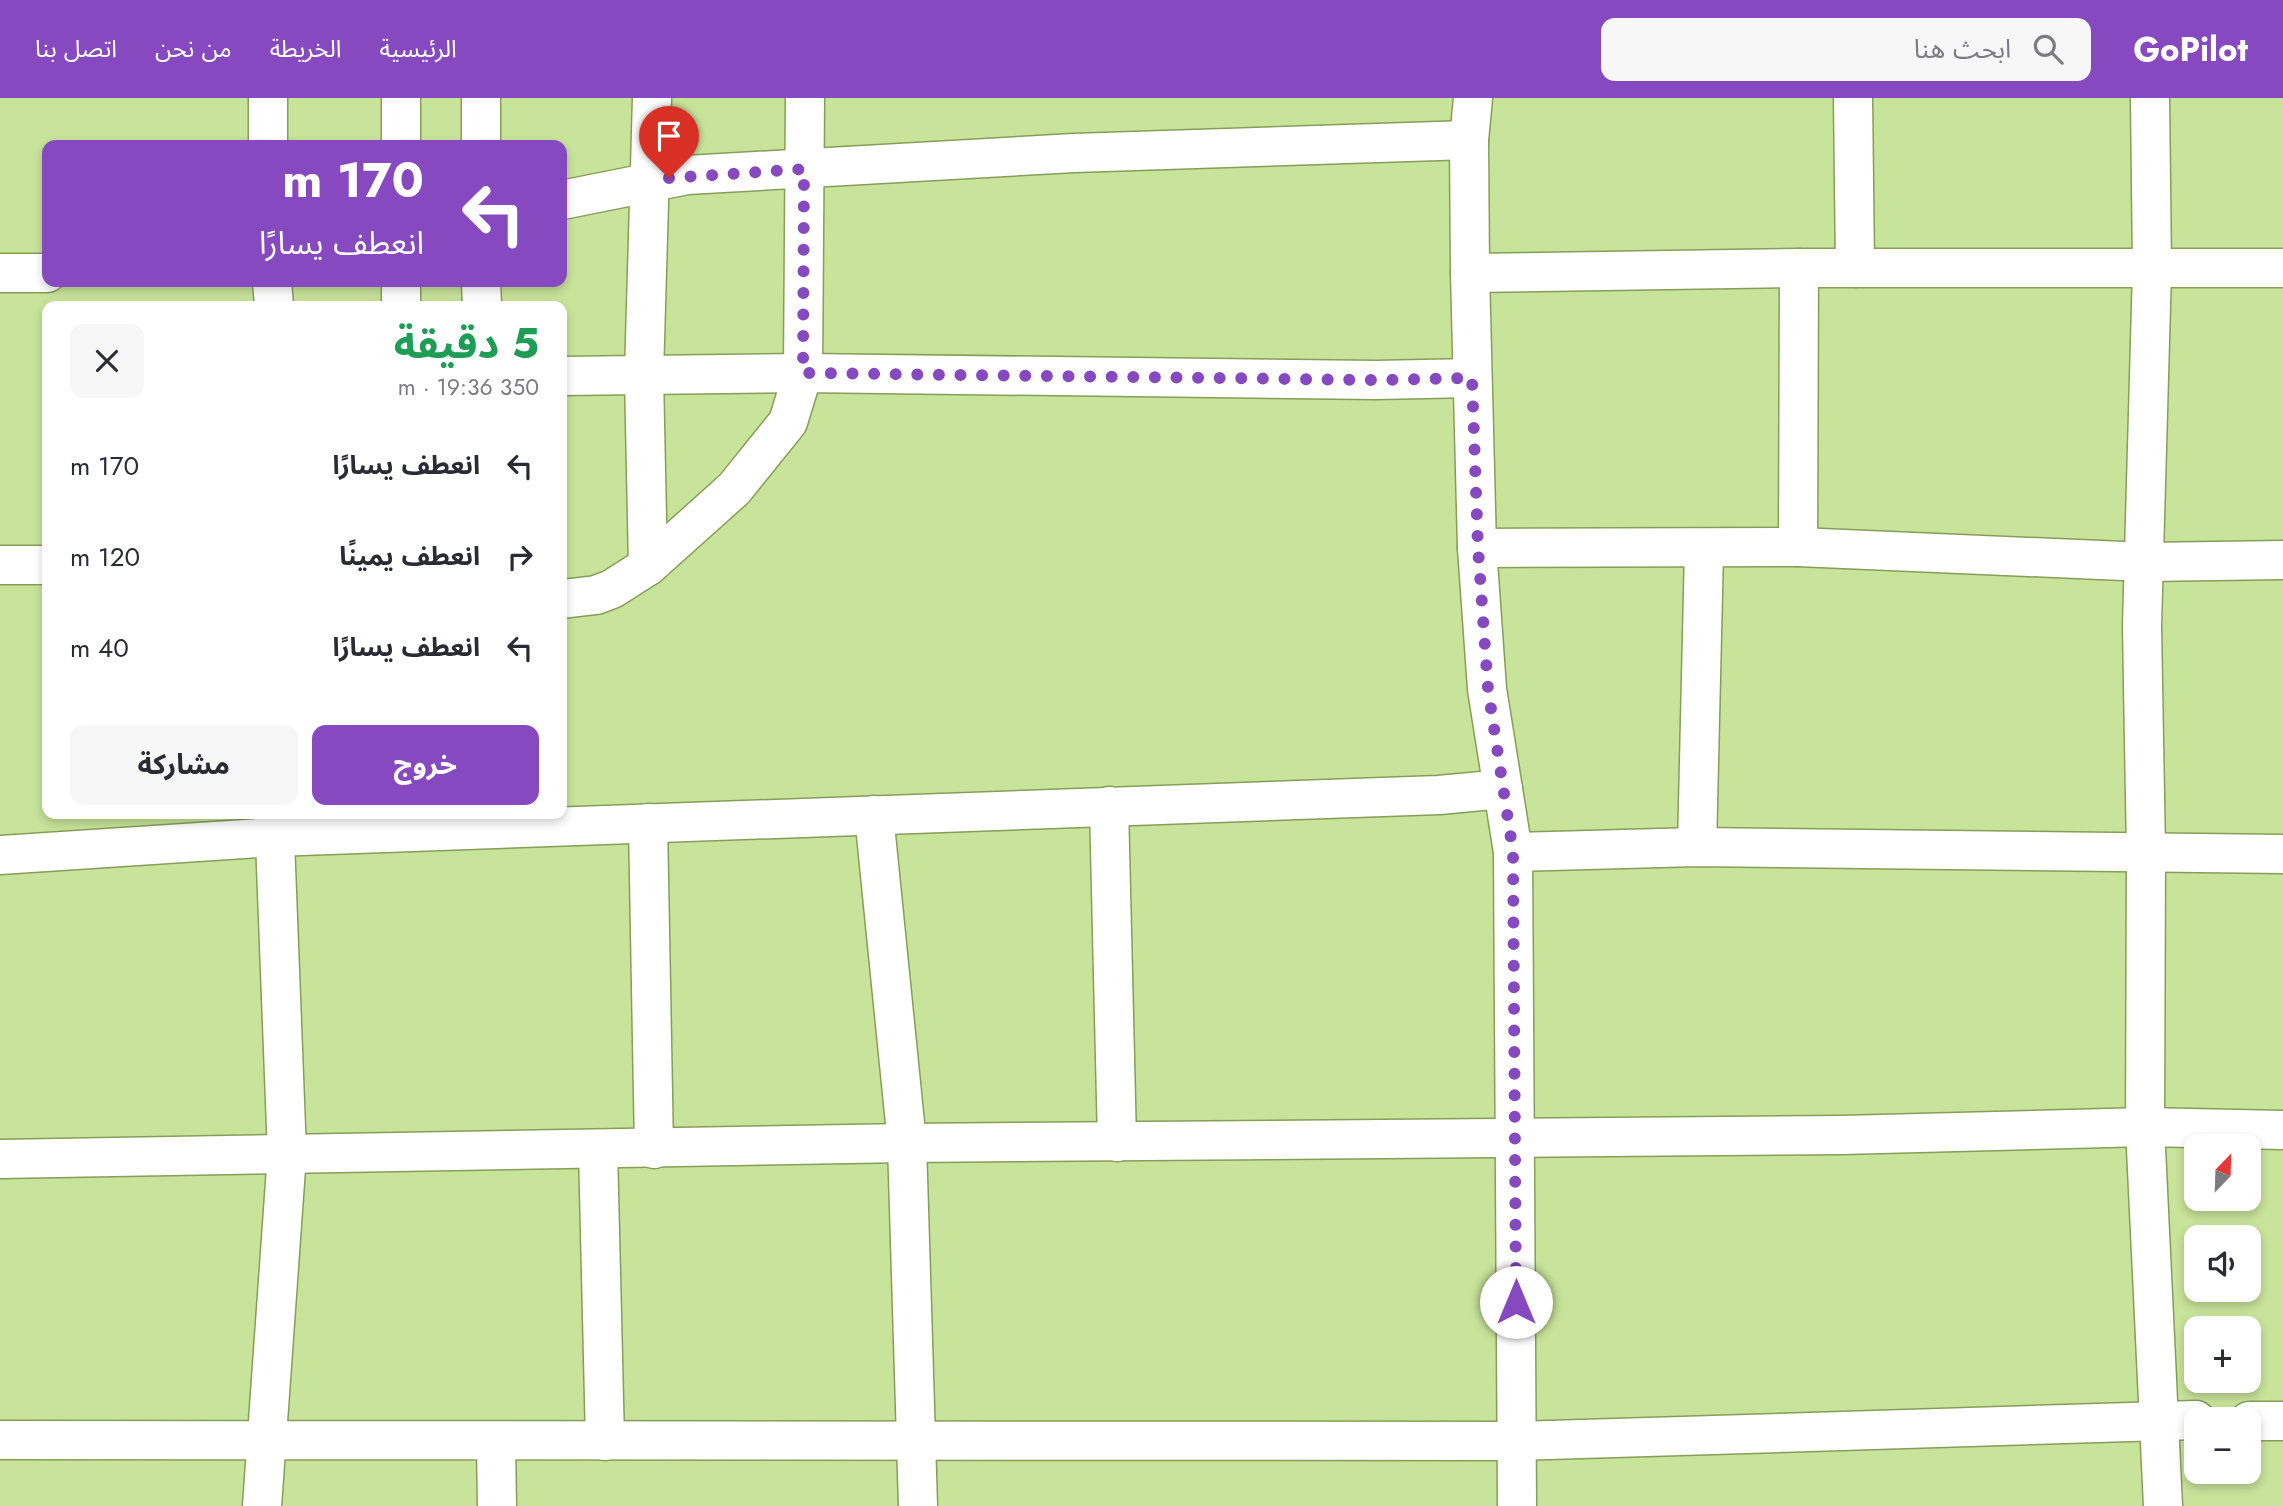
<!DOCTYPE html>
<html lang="ar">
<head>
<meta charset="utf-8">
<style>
  :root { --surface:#fff; --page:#f7f7f7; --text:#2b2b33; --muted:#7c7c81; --accent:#8649bf }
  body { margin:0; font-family:Jost,"Noto Sans Arabic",sans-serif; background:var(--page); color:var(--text); direction:rtl; height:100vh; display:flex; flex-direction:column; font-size:26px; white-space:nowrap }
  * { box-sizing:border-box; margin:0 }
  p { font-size:23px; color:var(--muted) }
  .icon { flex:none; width:38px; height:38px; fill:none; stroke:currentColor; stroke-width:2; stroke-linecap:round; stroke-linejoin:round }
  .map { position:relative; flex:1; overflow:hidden; direction:ltr }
  .drawer { position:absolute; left:42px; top:203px; width:525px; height:518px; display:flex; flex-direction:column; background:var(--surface); border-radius:14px; box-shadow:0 4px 10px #0003; direction:rtl }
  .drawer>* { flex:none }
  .guide { position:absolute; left:42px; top:42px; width:525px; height:147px; border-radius:14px; box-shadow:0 4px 10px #0003; direction:rtl; background:#8649bf; color:#fff; overflow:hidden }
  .needle { width:46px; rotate:23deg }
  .buttons { position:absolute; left:2184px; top:1036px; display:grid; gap:14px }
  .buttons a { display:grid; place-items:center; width:77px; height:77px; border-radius:14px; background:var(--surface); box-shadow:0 4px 10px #0003; font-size:35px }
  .pin { position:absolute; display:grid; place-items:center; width:60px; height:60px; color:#fff; margin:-72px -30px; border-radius:50% 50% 50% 0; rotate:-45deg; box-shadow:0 0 7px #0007 }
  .pin .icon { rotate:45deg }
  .me { position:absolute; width:77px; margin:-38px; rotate:0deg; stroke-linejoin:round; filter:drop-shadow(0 0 5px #0008) }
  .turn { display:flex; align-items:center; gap:24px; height:147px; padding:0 28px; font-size:32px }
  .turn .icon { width:91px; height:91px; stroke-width:2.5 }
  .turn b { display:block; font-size:49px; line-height:60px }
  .round { display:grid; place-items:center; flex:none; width:74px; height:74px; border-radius:14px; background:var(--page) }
  .headline { display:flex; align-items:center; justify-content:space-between; height:119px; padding:0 28px }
  h1 { font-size:42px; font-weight:700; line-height:52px; color:#1e9e55 }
  .cta { display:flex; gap:14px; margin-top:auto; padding:14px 28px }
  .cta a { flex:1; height:80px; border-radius:14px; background:var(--accent); color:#fff; font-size:28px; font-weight:700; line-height:80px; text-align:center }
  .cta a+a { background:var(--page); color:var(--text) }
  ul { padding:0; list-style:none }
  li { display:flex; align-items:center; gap:21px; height:91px; padding:0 28px }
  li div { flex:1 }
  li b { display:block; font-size:26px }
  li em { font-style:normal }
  header { display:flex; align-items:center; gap:42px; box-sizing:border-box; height:98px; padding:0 35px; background:var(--accent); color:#fff }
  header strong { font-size:33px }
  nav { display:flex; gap:38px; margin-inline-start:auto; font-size:24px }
  .search { width:490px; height:63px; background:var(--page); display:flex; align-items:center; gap:18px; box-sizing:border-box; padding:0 24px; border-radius:14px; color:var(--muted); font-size:26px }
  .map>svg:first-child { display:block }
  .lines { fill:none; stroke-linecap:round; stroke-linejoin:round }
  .minor-casing { stroke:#869e59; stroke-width:41 }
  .minor { stroke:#fff; stroke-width:38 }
  .route { stroke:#8649bf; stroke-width:12; stroke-dasharray:0 21.6 }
</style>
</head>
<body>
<header>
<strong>GoPilot</strong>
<div class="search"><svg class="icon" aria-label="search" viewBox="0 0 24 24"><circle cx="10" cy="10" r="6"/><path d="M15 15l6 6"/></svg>ابحث هنا</div>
<nav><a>الرئيسية</a><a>الخريطة</a><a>من نحن</a><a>اتصل بنا</a></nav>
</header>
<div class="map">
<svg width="2283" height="1408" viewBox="0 0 2283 1408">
  <rect width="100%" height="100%" fill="#c8e39a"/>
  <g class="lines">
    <g class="minor-casing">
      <g id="minor">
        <path d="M268 0V47"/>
        <path d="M1473 0 1469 42 1470 175 1477 450 1487 591 1513 754 1517 1408"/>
        <path d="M1853 0 1855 170"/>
        <path d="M2150 0 2152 172 2142 528 2146 756 2145 1029 2163 1408"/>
        <path d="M401 47V0"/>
        <path d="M481 47V0"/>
        <path d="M562 102 687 77 1074 55 1469 42"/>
        <path d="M0 175H47"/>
        <path d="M1470 175 1799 170H2283"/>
        <path d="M272 184 274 208"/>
        <path d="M401 184V208"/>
        <path d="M481 184 482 208"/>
        <path d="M562 278 803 275 1376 282 1472 280"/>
        <path d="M1798 449 1799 170"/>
        <path d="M1477 450 1798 449 2146 464 2283 462"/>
        <path d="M0 467H47"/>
        <path d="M648 468 644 277 652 0"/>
        <path d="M562 501 596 497 612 491 648 468 734 391 788 324 803 275 805 0"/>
        <path d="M1109 708 1117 1044"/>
        <path d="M874 717 907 1045 918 1408"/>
        <path d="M648 725 654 1051"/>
        <path d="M1697 749 1704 452"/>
        <path d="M1513 754 1697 749 2283 756"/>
        <path d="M0 757 274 739 1439 697 1503 691"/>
        <path d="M598 1051 605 1343"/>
        <path d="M0 1061 907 1045 1842 1037 2145 1029 2283 1032"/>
        <path d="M2249 1323H2283"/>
        <path d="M0 1342 1518 1343 2196 1322"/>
        <path d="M496 1345 497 1408"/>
        <path d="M262 1408 287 1056 274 716"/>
      </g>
    </g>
    <use href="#minor" class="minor"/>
  </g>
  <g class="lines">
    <path class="route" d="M669 80 804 71 803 275 1376 282 1472 280 1478 450 1488 591 1513 754 1516 1204"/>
  </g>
</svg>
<div class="buttons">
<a><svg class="needle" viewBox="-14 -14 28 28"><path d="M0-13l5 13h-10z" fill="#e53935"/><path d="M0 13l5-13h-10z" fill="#7c7c81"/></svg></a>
<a><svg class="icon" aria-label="sound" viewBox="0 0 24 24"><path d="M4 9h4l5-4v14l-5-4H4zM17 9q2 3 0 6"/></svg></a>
<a>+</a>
<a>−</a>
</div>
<div class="pin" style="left:669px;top:80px;background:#d93025"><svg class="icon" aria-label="arrive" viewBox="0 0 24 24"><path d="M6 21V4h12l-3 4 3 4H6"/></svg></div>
<svg class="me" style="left:1516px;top:1204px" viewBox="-20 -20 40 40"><circle r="19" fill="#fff"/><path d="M0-13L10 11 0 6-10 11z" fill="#8649bf"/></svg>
<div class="guide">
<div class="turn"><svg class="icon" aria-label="left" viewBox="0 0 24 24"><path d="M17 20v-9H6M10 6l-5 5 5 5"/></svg><div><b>170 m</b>انعطف يسارًا</div></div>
</div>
<section class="drawer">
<div class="headline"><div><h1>5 دقيقة</h1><p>350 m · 19:36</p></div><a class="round"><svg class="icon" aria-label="close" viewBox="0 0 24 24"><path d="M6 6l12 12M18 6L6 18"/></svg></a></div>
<ul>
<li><svg class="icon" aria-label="left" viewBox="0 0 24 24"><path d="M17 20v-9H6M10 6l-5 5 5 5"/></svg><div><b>انعطف يسارًا</b></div><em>170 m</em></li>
<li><svg class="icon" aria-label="right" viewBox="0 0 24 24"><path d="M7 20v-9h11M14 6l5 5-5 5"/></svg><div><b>انعطف يمينًا</b></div><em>120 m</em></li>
<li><svg class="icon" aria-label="left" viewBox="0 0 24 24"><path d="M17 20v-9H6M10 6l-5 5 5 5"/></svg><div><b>انعطف يسارًا</b></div><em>40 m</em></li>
</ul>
<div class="cta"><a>خروج</a><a>مشاركة</a></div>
</section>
</div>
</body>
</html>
